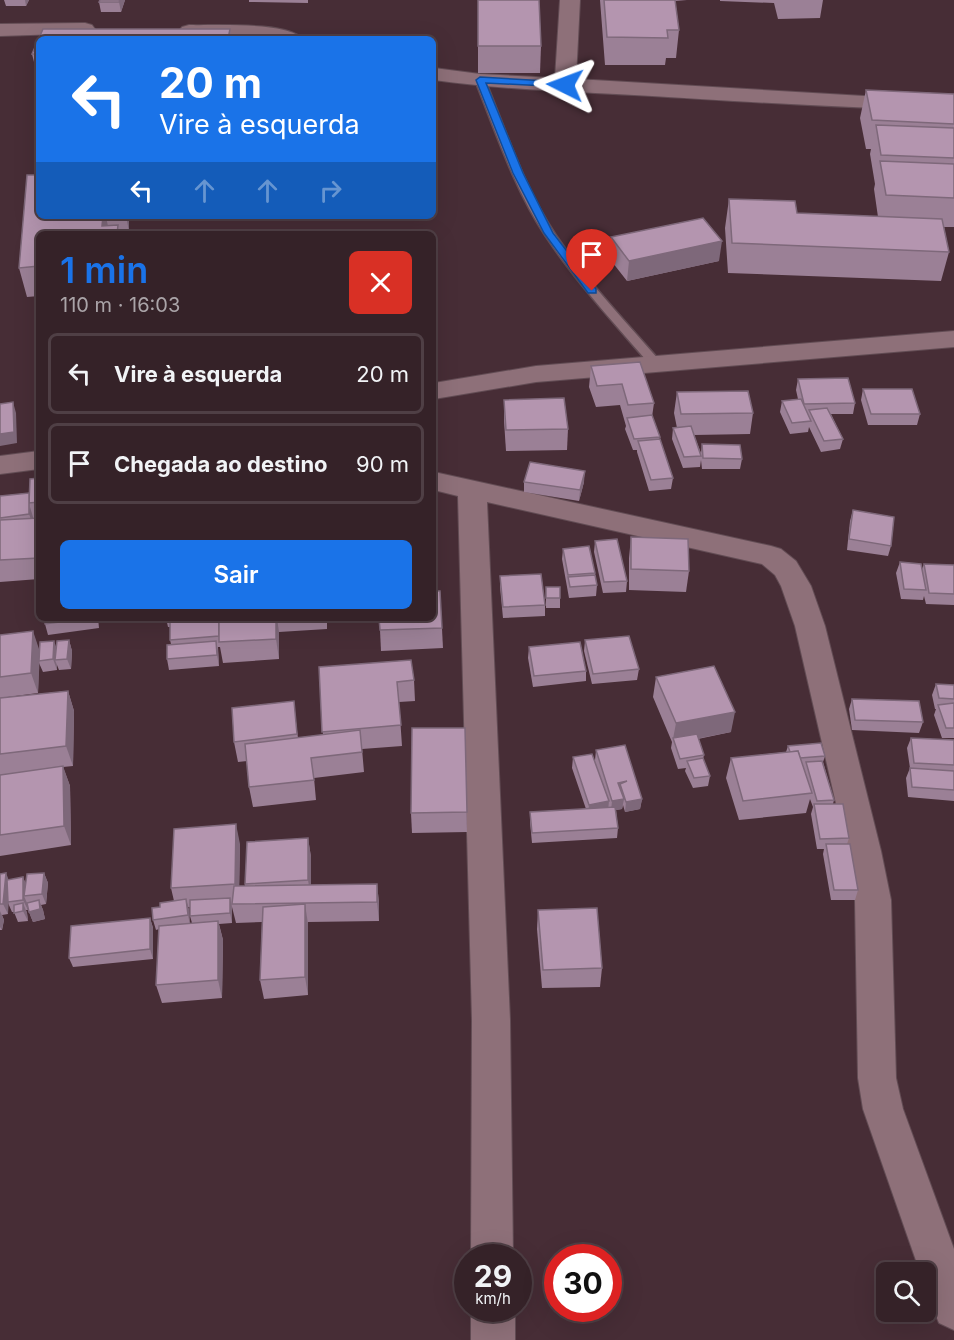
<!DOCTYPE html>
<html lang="pt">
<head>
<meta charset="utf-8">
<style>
  :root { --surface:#352228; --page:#3d2a30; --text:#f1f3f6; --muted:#aaa4a8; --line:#4f3f45; --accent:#1a73e8 }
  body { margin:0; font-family:Inter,sans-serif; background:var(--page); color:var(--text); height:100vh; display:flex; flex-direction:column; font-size:22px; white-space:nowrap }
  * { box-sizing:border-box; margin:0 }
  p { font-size:20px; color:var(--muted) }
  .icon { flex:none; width:33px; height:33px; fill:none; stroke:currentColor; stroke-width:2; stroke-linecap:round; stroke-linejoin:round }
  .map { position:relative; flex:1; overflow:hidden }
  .details { position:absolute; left:36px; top:231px; width:400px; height:390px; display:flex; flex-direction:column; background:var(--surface); border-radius:9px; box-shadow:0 6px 24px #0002,0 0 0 2px var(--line) }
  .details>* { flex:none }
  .banner { position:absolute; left:36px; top:36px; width:400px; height:183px; border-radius:9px; box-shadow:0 6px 24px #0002,0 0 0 2px var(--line); background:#1a73e8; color:#fff; overflow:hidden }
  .buttons { position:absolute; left:876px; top:1262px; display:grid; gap:12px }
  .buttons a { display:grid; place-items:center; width:60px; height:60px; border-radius:9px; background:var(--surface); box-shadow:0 6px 24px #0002,0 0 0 2px var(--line); font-size:30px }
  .speed { position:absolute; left:454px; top:1244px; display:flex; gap:12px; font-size:30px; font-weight:700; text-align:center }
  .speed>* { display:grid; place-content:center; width:78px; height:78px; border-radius:50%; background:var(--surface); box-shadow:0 6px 24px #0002,0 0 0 2px var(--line); line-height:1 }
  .speed small { font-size:15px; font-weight:400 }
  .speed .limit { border:9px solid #d22; background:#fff; color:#111 }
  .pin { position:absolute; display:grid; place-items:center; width:51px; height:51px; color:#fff; margin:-62px -26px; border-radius:50% 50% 50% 0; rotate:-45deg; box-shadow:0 0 6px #0007 }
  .pin .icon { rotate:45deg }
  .me { position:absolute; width:66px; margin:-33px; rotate:273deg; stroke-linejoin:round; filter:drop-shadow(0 0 4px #0008) }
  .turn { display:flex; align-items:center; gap:21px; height:126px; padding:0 24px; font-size:27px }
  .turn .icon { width:78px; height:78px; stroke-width:2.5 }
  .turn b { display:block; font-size:42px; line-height:51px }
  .lanes { display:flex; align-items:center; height:57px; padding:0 24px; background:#0003; justify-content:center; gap:30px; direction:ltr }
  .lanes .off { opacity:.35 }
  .round { display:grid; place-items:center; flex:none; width:63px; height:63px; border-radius:9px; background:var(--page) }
  .summary { display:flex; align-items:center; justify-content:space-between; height:102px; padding:0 24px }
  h1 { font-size:36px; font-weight:600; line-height:45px; color:var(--accent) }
  .button { display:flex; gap:12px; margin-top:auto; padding:12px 24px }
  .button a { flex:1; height:69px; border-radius:9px; background:var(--accent); color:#fff; font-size:24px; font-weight:600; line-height:69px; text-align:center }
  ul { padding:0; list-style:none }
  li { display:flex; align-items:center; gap:18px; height:81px; margin:0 12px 9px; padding:0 12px; border:3px solid var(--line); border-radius:9px }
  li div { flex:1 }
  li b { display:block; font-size:22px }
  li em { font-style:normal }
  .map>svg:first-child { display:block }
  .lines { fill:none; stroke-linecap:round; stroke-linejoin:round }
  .service-casing { stroke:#624c54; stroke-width:3 }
  .minor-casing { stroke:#624c54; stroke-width:2 }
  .service { fill:#8e7079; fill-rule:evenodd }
  .minor { fill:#8e7079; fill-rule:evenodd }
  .wall { fill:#9b8096; fill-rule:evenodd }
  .shaded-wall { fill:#7e687a }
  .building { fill:#b495af; stroke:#7e687a; stroke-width:1.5 }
  .route { fill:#1a73e8; stroke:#114b97; stroke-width:1.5 }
</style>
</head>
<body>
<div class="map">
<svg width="954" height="1340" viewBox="0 0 954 1340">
  <rect width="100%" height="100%" fill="#472d36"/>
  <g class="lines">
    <g class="service-casing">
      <path id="service" d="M480 77 485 80C506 131 524 188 555 234 586 280 624 320 660 361L662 364 660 367H652C615 324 576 282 545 235 514 188 496 132 475 80Z"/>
    </g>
    <g class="minor-casing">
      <g id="minor">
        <path d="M560 0H580L576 79 881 97 954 98V110C853 109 753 102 652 96 579 92 506 90 434 80V68L480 74 555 78Z"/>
        <path d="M85 23 92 25 95 29 92 33 0 36V24Z"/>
        <path d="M189 25C212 26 289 21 302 39L182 35 179 31 182 27Z"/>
        <path d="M954 331V347L536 382 434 399V383L536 366Z"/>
        <path d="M39 451V469L0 474V456Z"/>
        <path d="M434 472 771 546 781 549 796 561 811 586 825 626 881 851 891 900 896 1078 903 1109 954 1249V1330L939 1323C932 1306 926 1291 926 1272H920L863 1109 858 1078 855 900 847 851 795 626 781 586 775 575 762 564 487 502 510 1020 513 1257H471L472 1020 458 496 434 490Z"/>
        <rect x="471" y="1308" width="44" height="32"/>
      </g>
    </g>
    <use href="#service" class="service"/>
    <use href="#minor" class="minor"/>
  </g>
  <g class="wall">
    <path d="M4 0H29L26 6H6Z"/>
    <path d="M125 0 121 12H101L99 2Z"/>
    <path d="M249 0H308V3L249 2Z"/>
    <path d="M478 0 541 46 540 73H478Z"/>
    <path d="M600 0H687L675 1 679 30 676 58H666L665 65H605Z"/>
    <path d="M720 0H823L820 18 778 19 774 3 720 1Z"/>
    <path d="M43 29H230L231 39H39V82L32 54Z"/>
    <path d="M866 90 954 94V227H944L949 252 941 281 728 273 725 228 729 199 797 213 878 217 874 189 875 184 870 154 871 149H866L860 118Z"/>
    <path d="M39 216H129V231H119L120 234H39V296L27 297 19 268Z"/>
    <path d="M611 237 719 261 627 281 609 258Z"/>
    <path d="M591 366 654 403 652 417 673 478 671 489 649 491 637 452V450H633L625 429 626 426 620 405 596 407 589 387Z"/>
    <path d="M798 379 855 403 853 414H831L843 439 840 449 821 452 809 427 808 432 790 434 780 412 782 401 798 399 796 390Z"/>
    <path d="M863 389 920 414 917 425H868L861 400Z"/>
    <path d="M677 392 753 413 750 434 694 435 701 453 702 444 742 459 740 469H702L701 460 700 467 683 468 672 439 673 428H677L674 413Z"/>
    <path d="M504 400 568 429 567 450 506 451 504 421Z"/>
    <path d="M39 478V579L0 582V496L29 493Z"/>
    <path d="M524 482H584L579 501 524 492Z"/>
    <path d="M853 510 891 546 888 556 847 550 850 521Z"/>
    <path d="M631 537 689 571 686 592 629 590V558Z"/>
    <path d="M595 541 627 581 626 592 603 593 594 552Z"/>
    <path d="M563 549 595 573V576L597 585 596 596 569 598 562 559Z"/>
    <path d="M900 562 922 569 924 564 954 565V605L926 604 924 596 923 600 901 599 896 573Z"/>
    <path d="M500 576 545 605V616L503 618 500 587Z"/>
    <path d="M546 587 560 598V608H546Z"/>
    <path d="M440 591 443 648 381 651 380 630Z"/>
    <path d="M45 618H98L99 628 48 635 45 624Z"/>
    <path d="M166 618H327V629L279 632V659L223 663 220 647H218L219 666 169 670 167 659 171 644 170 640V627H168Z"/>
    <path d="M0 635 40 651 56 647 69 640 72 651 71 669 59 670 57 665V670L43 672 39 663 38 693 0 698Z"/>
    <path d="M585 640 639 669 637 680 592 684 584 651Z"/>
    <path d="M529 647 586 671V681L533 687 528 658Z"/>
    <path d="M319 667 414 680 415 701 399 702 402 746 362 749 364 772 314 778 316 800 253 807 249 787 247 761 238 762 234 742 296 722 298 738 323 735Z"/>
    <path d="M656 677 731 732 698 739 704 755 703 759 710 776 708 786 693 788 685 771 686 768 678 769 671 748 672 742 653 697Z"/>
    <path d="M936 684 954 685V738H942L934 715 936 709H935L932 695Z"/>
    <path d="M68 691 74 711 73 766 63 767 70 786 71 845 0 856V698Z"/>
    <path d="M852 699 923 722 919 733 852 730 849 709Z"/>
    <path d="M465 728 467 832 412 833 411 813Z"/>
    <path d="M911 738 954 740V801L908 797 906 778 910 768 907 748Z"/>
    <path d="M788 746 825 756 823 762 834 800 833 804 849 838 847 844 858 890 855 900H831L823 854 824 849H817L811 814 813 807 810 799 806 813 739 820 726 778 731 758 786 752Z"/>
    <path d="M596 750 642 799 640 809 625 812 623 805 622 809 616 810 618 828 617 838 532 843 530 822V812L586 809 572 768 573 757 595 760Z"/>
    <path d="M308 838 311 857V885L377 884 379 903V921L308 922V995L264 999 260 980 262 922 236 923 231 903 232 908V923L219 924 223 940 222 998 162 1003 156 985 159 929 156 930 153 920 160 907 174 901 171 888 240 844 239 886H245V884ZM188 907H190V916L192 923H190Z"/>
    <path d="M44 873 48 883 46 904 41 905 43 910 45 919 33 922 29 912 27 905 28 910H26L27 913 28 921 18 922 14 912H12L8 903V914L2 915 4 920 2 930H0V874L8 880 23 877 26 885Z"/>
    <path d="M538 910 602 968 600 987 542 988 537 929Z"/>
    <path d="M150 918 153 928V959L73 967 69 958Z"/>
  </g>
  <g class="shaded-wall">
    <path d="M25 0H29L26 6Z"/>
    <path d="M120 0H125L121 12 119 2Z"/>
    <path d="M230 29 231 39H228Z"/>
    <path d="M103 216H106L109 232 102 226Z"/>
    <path d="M126 216H129V231Z"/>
    <path d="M722 241 719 261 627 281 629 261Z"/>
    <path d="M13 402 16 413 17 443 0 446V434Z"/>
    <path d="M585 471 584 482 579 501 580 490Z"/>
    <path d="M30 507 33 517V525L29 514Z"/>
    <path d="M276 618H277L279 632V659L276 639Z"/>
    <path d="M33 631 40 652 38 693 31 673Z"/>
    <path d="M69 640 72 651 71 669 67 659Z"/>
    <path d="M54 641 58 652 55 660 57 665V670L53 659Z"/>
    <path d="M216 641 218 651 219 666 217 655Z"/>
    <path d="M68 691 74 711 73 766 66 746Z"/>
    <path d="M735 712 731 732 675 743 673 739 676 723Z"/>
    <path d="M63 766 70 786 71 845 64 826Z"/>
    <path d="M624 799 622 809 611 811 612 801Z"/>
    <path d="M642 799 640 809 625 812 626 802Z"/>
    <path d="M609 801 608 811 588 815 589 805Z"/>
    <path d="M236 824 240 844 239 903 235 884Z"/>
    <path d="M308 838 311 857V899L308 880Z"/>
    <path d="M6 873 10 883 8 914 3 904Z"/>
    <path d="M44 873 48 883 46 904 42 894Z"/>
    <path d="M23 877 27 887 24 896 27 903 28 910 23 900Z"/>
    <path d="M377 884 379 903V921L377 902Z"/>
    <path d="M230 898 232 908V923L230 913Z"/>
    <path d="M186 899 189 909 190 925 188 915Z"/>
    <path d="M39 900 43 910 45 919 33 922 29 912Z"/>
    <path d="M23 903 27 913 28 921 23 911Z"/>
    <path d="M305 904 308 924V995L305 977Z"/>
    <path d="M0 911 4 920 2 930 0 927Z"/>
    <path d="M150 918 153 928V959L150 949Z"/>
    <path d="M218 921 223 940 222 998 218 980Z"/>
  </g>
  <g class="building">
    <path d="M100 0H120L119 2H99Z"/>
    <path d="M478 0H539L541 46H478Z"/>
    <path d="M604 0H675L679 30H667L668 38 607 37Z"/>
    <path d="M43 29H230L228 39H39V54H32Z"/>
    <path d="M866 90 954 94V124L872 120Z"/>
    <path d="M876 125 954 128V158L881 155Z"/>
    <path d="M880 161 954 164V198L886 195Z"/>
    <path d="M27 175H39V216H103L102 226 118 225 117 234H39V266L19 268Z"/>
    <path d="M729 199 795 201 797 213 942 219 949 252 732 243Z"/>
    <path d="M703 218 722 241 629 261 611 237Z"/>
    <path d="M640 362 654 403 628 405 622 384 597 386 591 366Z"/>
    <path d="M848 378 855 403 804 404 798 379Z"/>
    <path d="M863 389H912L920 414H871Z"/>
    <path d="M748 391 753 413 681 414 677 392Z"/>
    <path d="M564 398 568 429 506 430 504 400Z"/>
    <path d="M801 399 811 421 792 423 782 401Z"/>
    <path d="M13 402 14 432 0 434V404Z"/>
    <path d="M827 408 843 439 824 441 809 410Z"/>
    <path d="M652 415 660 437 634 439 627 418Z"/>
    <path d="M691 426 701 456 684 457 673 428Z"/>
    <path d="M660 439 673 478 651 480 638 441Z"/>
    <path d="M702 444 740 445 742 459 703 458Z"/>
    <path d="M530 462 585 471 580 490 524 482Z"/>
    <path d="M39 478V502L29 503 30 479Z"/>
    <path d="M29 493V514L0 518V496Z"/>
    <path d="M853 510 894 517 891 546 849 539Z"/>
    <path d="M39 518V558L0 560V520Z"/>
    <path d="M631 537 688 539 689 571 631 569Z"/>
    <path d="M617 539 627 581 604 582 595 541Z"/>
    <path d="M589 546 595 573 568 575 563 549Z"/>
    <path d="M900 562 921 564 926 590 904 589Z"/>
    <path d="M924 564 954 565V594L929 593Z"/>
    <path d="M541 574 545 605 503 607 500 576Z"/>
    <path d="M595 575 597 585 570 587 568 577Z"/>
    <rect x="546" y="587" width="14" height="11"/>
    <path d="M434 591H440L442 628 380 630 379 618H434Z"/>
    <path d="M45 618H91L45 624Z"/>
    <path d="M200 618H219V636L170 640V620Z"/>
    <path d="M219 618H276V639L219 642Z"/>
    <path d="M33 631 31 673 0 677V635Z"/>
    <path d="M629 636 639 669 593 674 585 640Z"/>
    <path d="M69 640 67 659 55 660 57 641Z"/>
    <path d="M54 641 53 659 39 661 40 642Z"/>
    <path d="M216 641 217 655 167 659V645Z"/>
    <path d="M580 642 586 671 534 676 529 647Z"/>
    <path d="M411 660 414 680 397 682 401 725 322 732 319 667Z"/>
    <path d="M714 666 735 712 676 723 656 677Z"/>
    <path d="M936 684 954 685V699L939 698Z"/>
    <path d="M68 691 66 746 0 754V698Z"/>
    <path d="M852 699 919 701 923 722 855 720Z"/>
    <path d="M294 701 297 734 234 742 232 708Z"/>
    <path d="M954 703V728H946L938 705Z"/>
    <path d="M412 728H465L467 812 411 813Z"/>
    <path d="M360 730 362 752 311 758 314 780 249 787 245 744Z"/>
    <path d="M697 734 704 755 680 759 673 738Z"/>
    <path d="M911 738 954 740V765L914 763Z"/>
    <path d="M821 743 825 756 800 758 798 751 790 752 788 746Z"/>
    <path d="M625 745 642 799 626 802 620 784 627 781 618 783 624 799 612 801 596 750Z"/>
    <path d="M798 751 812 793 743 801 731 758Z"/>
    <path d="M592 754 609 801 589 805 573 757Z"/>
    <path d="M703 758 710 776 694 778 687 761Z"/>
    <path d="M822 761 834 800 817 801 806 762Z"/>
    <path d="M63 766 64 826 0 835V775Z"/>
    <path d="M910 768 954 771V790L912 787Z"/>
    <path d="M814 804H843L849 838 820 839Z"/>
    <path d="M615 807 618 828 532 833 530 812Z"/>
    <path d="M236 824 235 884 171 888 174 829Z"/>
    <path d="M308 838V880L245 884 247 842Z"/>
    <path d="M826 844H850L858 890H834Z"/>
    <path d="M6 873 3 904H0V874Z"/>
    <path d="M44 873 42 894 24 896 27 874Z"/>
    <path d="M23 877V900L8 902 7 880Z"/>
    <path d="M377 884V902L232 904 234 886Z"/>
    <path d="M230 898V913L190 916V900Z"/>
    <path d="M186 899 188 915 153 920 152 908 160 907V903Z"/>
    <path d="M39 900 40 909 29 912 27 903Z"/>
    <path d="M23 903V911L14 913V905Z"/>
    <path d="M305 904V977L260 980 263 907Z"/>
    <path d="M597 908 602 968 543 970 538 910Z"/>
    <path d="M150 918V949L69 958 71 926Z"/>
    <path d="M218 921V980L156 985 159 926Z"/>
  </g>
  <path class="route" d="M480 77 565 82 569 85 565 87 486 83 523 173 553 233 596 289V293H588L544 233 513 173 476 80Z"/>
</svg>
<div class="buttons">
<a><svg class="icon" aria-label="search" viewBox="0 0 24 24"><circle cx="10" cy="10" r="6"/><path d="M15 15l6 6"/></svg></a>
</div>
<div class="speed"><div>29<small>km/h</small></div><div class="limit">30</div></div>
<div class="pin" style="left:592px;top:291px;background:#d93025"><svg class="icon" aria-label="arrive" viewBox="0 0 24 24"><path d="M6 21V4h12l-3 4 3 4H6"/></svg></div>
<svg class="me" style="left:565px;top:85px" viewBox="-20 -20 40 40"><path d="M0-17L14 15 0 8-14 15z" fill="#1a73e8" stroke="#fff" stroke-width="4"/></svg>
<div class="banner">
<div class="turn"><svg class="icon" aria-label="left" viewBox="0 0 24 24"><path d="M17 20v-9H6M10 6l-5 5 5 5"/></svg><div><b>20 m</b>Vire à esquerda</div></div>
<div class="lanes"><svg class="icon" aria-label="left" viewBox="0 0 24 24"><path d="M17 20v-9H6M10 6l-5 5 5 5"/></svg><svg class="icon off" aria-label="ahead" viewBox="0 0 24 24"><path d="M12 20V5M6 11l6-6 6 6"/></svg><svg class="icon off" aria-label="ahead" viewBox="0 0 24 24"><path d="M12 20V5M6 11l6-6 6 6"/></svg><svg class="icon off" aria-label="right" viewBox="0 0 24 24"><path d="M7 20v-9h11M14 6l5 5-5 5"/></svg></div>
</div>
<section class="details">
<div class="summary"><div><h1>1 min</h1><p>110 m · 16:03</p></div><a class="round" style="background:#d93025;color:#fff"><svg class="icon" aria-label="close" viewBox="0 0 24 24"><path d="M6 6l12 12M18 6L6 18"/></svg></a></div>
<ul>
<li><svg class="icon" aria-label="left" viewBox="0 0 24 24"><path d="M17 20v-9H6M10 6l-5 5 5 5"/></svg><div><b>Vire à esquerda</b></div><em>20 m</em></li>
<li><svg class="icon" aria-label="arrive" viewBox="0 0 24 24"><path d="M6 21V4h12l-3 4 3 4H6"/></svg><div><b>Chegada ao destino</b></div><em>90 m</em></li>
</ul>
<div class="button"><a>Sair</a></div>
</section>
</div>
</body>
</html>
